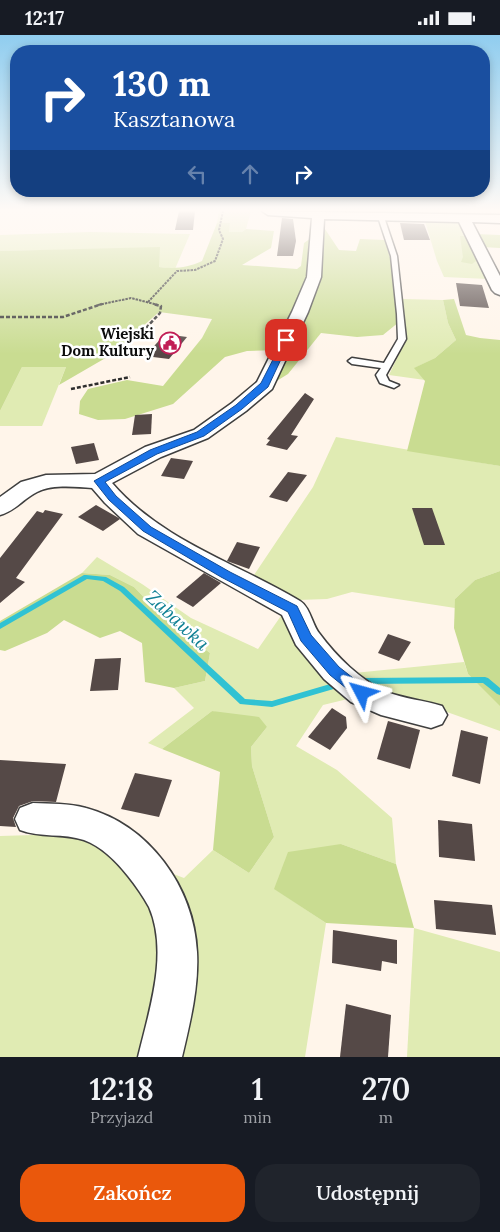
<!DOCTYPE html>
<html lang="pl">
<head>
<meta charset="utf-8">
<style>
  :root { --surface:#171b24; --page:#20242c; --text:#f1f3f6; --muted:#9ea1a6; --accent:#ea580c }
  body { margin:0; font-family:Lora,serif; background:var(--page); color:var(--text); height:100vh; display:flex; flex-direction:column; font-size:19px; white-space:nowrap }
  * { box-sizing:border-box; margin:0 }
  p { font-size:16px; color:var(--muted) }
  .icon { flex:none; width:28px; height:28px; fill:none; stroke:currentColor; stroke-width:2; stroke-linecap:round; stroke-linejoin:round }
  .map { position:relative; height:1022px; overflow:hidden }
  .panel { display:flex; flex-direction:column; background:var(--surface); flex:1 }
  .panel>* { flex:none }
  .banner { position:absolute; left:10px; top:10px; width:480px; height:152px; border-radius:20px; box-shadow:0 2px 8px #0003; background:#1a4fa0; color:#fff; overflow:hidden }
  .pin { position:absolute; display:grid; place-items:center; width:42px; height:42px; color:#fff; margin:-21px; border-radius:10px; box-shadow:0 2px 8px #0006 }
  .me { position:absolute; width:55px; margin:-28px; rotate:309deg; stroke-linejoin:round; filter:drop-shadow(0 0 4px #0008) }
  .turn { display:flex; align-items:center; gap:18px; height:105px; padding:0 20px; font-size:22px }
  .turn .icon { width:65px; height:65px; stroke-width:2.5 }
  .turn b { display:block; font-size:35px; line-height:42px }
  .lanes { display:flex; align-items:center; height:48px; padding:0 20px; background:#0003; justify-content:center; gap:25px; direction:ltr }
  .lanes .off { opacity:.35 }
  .eta { display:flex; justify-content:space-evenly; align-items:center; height:85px; text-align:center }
  .eta b { font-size:30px; font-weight:600; line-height:35px }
  .cta { display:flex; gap:10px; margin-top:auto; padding:10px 20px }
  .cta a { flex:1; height:58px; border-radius:20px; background:var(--accent); color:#fff; font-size:20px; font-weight:600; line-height:58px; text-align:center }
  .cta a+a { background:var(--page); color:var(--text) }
  .status { display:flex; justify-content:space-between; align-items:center; height:35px; padding:0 25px; background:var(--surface); direction:ltr }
  .status svg { height:14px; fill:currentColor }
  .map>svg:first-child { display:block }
  .green { fill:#e0ebb3 }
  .forest { fill:#c9dc91 }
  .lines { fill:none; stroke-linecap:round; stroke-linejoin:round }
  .stream { fill:#30c2d3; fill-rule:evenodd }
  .building { fill:#554947 }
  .service-casing { stroke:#3f3f3f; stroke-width:3 }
  .minor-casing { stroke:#3f3f3f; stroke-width:3 }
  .path-far1 { stroke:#2e2e2e; stroke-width:2; stroke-dasharray:2.5 1; stroke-linecap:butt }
  .path { stroke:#2e2e2e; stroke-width:2.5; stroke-dasharray:4 2; stroke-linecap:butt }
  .service { fill:#fff; fill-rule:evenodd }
  .minor { fill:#fff; fill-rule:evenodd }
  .route { fill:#1a73e8; stroke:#114b97 }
  .labels { text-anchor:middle; stroke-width:5; stroke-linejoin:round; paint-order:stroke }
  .far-poi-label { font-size:15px; font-weight:bold; fill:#0c0c0c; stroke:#fff; text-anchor:end }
  .water-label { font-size:19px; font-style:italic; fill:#108194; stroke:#fff }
</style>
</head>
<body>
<div class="status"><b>12:17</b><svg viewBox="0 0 49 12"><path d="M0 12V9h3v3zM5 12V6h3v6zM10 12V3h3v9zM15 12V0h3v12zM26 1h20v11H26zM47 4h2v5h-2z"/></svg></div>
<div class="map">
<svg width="500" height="1022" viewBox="0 0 500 1022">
  <rect width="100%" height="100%" fill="#fff5ea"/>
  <g class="green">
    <path d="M219 176H251L246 194 242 197H228L230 188H217Z"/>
    <path d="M424 183 459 184 488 244 444 242 437 226Z"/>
    <path d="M90 197 190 199 175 234 159 232V213L0 216V200Z"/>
    <path d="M402 264 443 265 448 288 456 305 435 323 415 333 425 345 389 340 407 302Z"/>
    <path d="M22 332H66L42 391H0V376Z"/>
    <path d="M336 402 500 431V536L475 545 455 564V573L352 557 327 564 298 565 250 546 313 452Z"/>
    <path d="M97 522 142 549 191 583 258 614 285 575 356 662 323 670 296 711 337 735 392 783 396 829 341 809 275 854 326 888 305 1022H0V801L67 799 184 843 213 815 249 838 274 802 252 731 251 712 267 692 212 676 162 714 148 708 194 673 174 653 205 646 210 618 161 580 134 552 110 540 82 538Z"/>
    <path d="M464 627 468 639 500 669V696L433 672 387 661 344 639Z"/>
    <path d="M414 893 500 917V1022H407Z"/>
  </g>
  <g class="forest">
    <path d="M217 188H230L229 197H242L246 194 274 196 271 213 242 230 297 234 301 231 304 208 311 203 321 188 339 215 356 216 360 204 385 205 391 226 399 287 383 300 357 302 321 298 288 339 275 347 278 315 247 316 225 322 173 369 125 384 98 385 79 379 80 366 88 354 127 345 163 351 202 303 212 284 159 277 109 321 59 350 66 332H22L0 376V216L160 212 159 232C175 234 187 233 202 226Z"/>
    <path d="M475 199 500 200V213L482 212Z"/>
    <path d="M460 201H465L476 222V226L472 229 461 227 463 222Z"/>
    <path d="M454 264 466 300 480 303 500 305V431L407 416 425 346 414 333 435 323 456 305 448 288 443 265Z"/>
    <path d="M500 536V671L468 639 454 593 455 564 475 545Z"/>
    <path d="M82 538 110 540 134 552 161 580 210 618 205 646 174 653 145 647 142 608 120 596 100 603 64 585 47 598 5 616 0 615V586Z"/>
    <path d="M212 676 259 682 267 692 251 712 252 731 274 802 249 838 213 815 220 737 162 714Z"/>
    <path d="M341 809 396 829 414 893 326 888 274 854 288 817Z"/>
  </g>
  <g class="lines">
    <g class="stream">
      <path d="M84 540H86L106 542 124 552 245 664 272 666 337 647 340 648 341 650 340 652 337 653 272 672 240 669 120 556 103 546 87 544 0 594V588Z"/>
      <path d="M485 642 488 643 500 653V660L497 659 483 648 360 649 357 648 356 646 357 644 360 643Z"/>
    </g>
  </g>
  <g class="building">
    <path d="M179 176H195L193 195H175Z"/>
    <path d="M282 183 293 184 296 206 293 221H277Z"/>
    <path d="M400 188 424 189 430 205H404Z"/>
    <path d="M456 248 482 250 489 273 460 271Z"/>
    <path d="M165 299 187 302 169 324 145 321Z"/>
    <path d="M305 358 314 364 291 400 298 401 287 415 266 410 270 405 267 404Z"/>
    <path d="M152 379 151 399 132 400 135 380Z"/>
    <path d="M94 408 99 425 76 429 71 412Z"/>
    <path d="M171 423 193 426 184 444 161 441Z"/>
    <path d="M288 437 307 440 287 467 269 462Z"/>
    <path d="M96 470 117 482 120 484 103 496 78 482Z"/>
    <path d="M412 473H432L445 510H424Z"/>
    <path d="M45 475 63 479 16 543 25 547 0 568V523L37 476 43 478Z"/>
    <path d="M237 507 260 512 249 534 227 526Z"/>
    <path d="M204 538 221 548 193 572 176 562Z"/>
    <path d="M388 599 411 607 399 626 378 618Z"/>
    <path d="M121 623 118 655 90 656 95 624Z"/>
    <path d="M332 673 346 682 347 693 330 715 308 702Z"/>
    <path d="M388 686 420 695 410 734 377 724Z"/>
    <path d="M461 695 488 702 480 749 452 741Z"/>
    <path d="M0 725 66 729 56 767 33 766 19 771 13 783 16 792 0 791Z"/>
    <path d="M135 738 172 745 159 782 121 774Z"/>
    <path d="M438 785 472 789 475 826 439 822Z"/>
    <path d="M434 865 492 870 496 900 436 894Z"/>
    <path d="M333 895 397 905V929L382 926 381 936 332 928Z"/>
    <path d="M346 969 391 980 388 1022H340Z"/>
  </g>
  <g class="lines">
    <g class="service-casing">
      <path id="service" d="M381 180 384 182 397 221 406 304 386 340 389 346 399 350 394 353 380 348 376 340 381 333 352 329 348 326 352 323 384 328 398 304 397 279 391 221 378 182Z"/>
    </g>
    <g class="minor-casing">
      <g id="minor">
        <path d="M262 176 500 180V188L472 187 500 241V260L495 258 492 255 459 187 324 184 321 242 308 277 272 354 246 376 208 403 161 422 112 448C162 506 237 528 300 566 310 572 312 589 319 598 336 621 361 646 387 657 404 664 424 665 442 671L447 680 442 689 431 693 381 680 351 667 324 644 296 610 282 580 138 499 105 468 92 453C76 452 53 449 37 457 23 464 15 476 0 480V462L21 447 46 440 95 439 145 412 194 395 232 368 257 347 292 277 307 242 312 183 268 180Z"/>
        <path d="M33 768C51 769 69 768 86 773 149 790 194 852 197 917 199 952 190 988 182 1022H138C149 976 169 918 149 872 143 861 136 851 128 841 117 827 101 811 84 805 63 798 41 803 20 795L15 784 20 773Z"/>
      </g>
    </g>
    <g class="path-far1">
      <path d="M148 267 177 236 195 235 215 226 223 204 219 195 223 176"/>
      <path d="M98 270 131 263 158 270"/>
    </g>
    <g class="path">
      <path d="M0 282H63L102 269"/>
      <path d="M146 293 160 278 161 271 153 269"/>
      <path d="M71 354 130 342"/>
    </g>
    <use href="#service" class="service"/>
    <use href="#minor" class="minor"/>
  </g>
  <linearGradient id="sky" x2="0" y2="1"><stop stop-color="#90cdef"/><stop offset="0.55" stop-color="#fffaf6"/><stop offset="1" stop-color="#fffaf6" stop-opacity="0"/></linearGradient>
  <rect width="500" height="319" fill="url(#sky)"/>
  <path class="route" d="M284 303 290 305 268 352 242 374 204 401 157 419 105 447 116 461 151 492 230 537 297 571 311 600 339 632 367 654 369 658 367 662 362 664 357 662 330 640 301 606 288 577 221 542 143 496 109 465 94 446 150 415 197 397 236 370 261 348Z"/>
  <defs>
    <g id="civic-ring" transform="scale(1.125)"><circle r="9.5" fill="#fff" stroke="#c11e56" stroke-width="1.5"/><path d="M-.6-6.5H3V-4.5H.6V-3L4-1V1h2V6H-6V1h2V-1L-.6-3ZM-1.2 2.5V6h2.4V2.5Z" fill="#c11e56"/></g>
  </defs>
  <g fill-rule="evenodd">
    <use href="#civic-ring" x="170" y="308"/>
  </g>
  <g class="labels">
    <g class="far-poi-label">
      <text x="154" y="304">Wiejski<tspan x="154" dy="17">Dom Kultury</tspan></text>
    </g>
    <g class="water-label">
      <text transform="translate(178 585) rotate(43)" y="7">Zabawka</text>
    </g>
  </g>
</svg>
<div class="pin" style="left:286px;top:305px;background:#d93025"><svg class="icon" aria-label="arrive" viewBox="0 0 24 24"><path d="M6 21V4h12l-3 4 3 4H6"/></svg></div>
<svg class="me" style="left:362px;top:658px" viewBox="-20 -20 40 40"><path d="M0-17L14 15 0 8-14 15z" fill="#1a73e8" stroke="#fff" stroke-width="4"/></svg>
<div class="banner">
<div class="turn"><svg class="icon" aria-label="right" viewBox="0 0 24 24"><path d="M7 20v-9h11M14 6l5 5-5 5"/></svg><div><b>130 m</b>Kasztanowa</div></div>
<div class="lanes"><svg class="icon off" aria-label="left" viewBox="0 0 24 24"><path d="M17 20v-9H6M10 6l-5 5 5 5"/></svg><svg class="icon off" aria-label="ahead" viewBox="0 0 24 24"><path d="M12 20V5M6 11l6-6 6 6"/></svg><svg class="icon" aria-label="right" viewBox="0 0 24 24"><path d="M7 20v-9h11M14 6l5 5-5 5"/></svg></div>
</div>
</div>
<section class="panel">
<div class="eta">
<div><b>12:18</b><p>Przyjazd</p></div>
<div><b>1</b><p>min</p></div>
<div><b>270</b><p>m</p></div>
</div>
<div class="cta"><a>Zakończ</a><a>Udostępnij</a></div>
</section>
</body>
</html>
